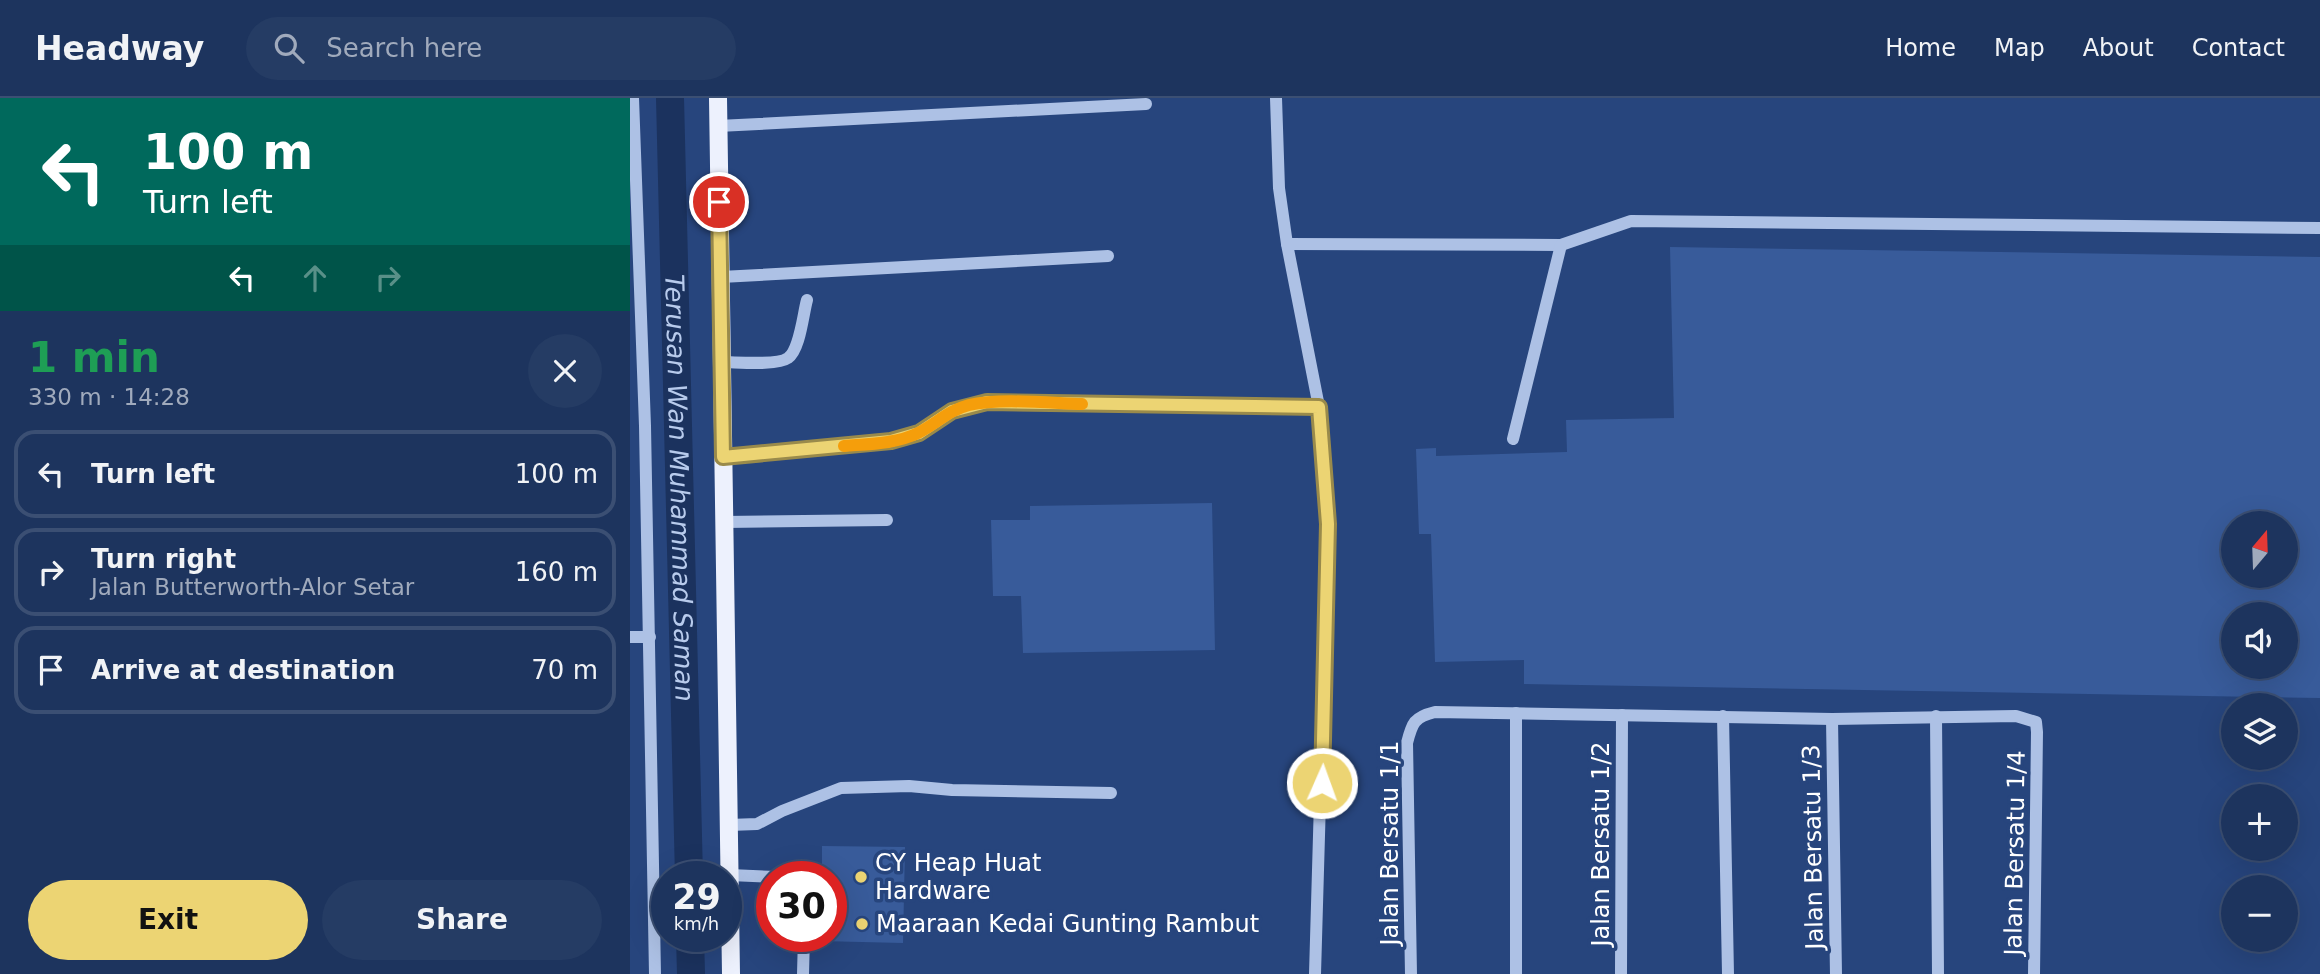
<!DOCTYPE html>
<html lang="en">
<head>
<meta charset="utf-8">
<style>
  :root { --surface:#1d345e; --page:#253c64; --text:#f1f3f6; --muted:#a0aabc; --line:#3b4f73; --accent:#ecd473 }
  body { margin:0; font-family:"DejaVu Sans",sans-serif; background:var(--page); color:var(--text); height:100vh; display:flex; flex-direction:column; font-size:26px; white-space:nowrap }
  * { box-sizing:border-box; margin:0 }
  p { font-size:23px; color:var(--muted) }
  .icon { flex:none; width:38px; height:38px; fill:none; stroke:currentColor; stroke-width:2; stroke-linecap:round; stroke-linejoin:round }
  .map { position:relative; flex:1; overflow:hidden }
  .details { display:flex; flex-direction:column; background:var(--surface); width:630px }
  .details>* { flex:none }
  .guide { background:#00695c; color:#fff; overflow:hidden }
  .needle { width:46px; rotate:19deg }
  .tools { position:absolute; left:1591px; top:413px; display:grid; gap:14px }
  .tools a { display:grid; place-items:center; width:77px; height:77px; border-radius:50%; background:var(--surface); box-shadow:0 7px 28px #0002,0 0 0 2px var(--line); font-size:35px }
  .speed { position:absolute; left:21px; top:763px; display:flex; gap:14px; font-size:35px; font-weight:700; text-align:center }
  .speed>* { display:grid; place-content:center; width:91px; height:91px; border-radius:50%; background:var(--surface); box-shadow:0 7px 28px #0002,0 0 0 2px var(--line); line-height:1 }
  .speed small { font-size:18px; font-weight:400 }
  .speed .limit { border:10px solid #d22; background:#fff; color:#111 }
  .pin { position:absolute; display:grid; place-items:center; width:60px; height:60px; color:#fff; margin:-30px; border:4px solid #fff; border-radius:50%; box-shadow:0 2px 7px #0007 }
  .me { position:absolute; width:77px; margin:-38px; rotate:2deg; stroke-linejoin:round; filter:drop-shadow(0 0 5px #0008) }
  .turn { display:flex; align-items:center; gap:24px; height:147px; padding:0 28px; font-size:32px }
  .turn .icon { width:91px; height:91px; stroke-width:2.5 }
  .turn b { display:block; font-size:49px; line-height:60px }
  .lanes { display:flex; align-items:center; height:66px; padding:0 28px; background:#0003; justify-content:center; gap:35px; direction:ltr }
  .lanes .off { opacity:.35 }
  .round { display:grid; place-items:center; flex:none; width:74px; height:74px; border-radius:37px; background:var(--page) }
  .head { display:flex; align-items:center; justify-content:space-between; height:119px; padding:0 28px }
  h1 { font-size:42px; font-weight:700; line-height:52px; color:#1e9e55 }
  .action { display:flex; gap:14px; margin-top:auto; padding:14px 28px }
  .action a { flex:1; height:80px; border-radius:42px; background:var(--accent); color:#111; font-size:28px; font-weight:700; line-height:80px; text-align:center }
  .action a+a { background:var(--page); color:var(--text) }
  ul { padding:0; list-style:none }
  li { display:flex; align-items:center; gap:21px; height:88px; margin:0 14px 10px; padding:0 14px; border:4px solid var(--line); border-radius:21px }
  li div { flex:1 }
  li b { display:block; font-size:26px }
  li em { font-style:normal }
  header { display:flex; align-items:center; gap:42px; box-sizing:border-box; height:98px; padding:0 35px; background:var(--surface); border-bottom:2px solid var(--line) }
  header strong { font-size:33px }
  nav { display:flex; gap:38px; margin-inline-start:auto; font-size:24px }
  .search { width:490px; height:63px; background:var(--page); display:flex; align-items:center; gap:18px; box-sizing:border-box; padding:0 24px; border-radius:38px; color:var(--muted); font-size:26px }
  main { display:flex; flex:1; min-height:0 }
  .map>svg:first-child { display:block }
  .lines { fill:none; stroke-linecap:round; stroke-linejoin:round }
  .canal { stroke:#1b325e; stroke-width:28 }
  .building { fill:#385b9a; fill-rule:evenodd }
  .minor { stroke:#adc1e5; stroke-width:12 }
  .major { stroke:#edf1fd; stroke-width:18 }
  .route-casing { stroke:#998a4b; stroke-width:18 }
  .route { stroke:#ecd473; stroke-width:12 }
  .slow { stroke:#f59e0b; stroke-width:12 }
  .poi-dot { fill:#ecd473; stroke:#27457d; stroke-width:2.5 }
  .labels { text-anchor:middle; stroke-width:7; stroke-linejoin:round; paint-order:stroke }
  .street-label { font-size:24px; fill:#fff; stroke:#27457d }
  .poi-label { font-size:24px; fill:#fff; stroke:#27457d; text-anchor:start }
  .water-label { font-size:26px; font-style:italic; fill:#b8cbec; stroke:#27457d }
</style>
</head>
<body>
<header>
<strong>Headway</strong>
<div class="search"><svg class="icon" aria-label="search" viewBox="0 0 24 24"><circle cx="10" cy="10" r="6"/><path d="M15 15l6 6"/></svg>Search here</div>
<nav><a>Home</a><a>Map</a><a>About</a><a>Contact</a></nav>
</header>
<main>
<section class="details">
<div class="guide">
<div class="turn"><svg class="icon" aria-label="left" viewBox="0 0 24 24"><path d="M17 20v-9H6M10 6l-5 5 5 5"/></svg><div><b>100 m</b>Turn left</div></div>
<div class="lanes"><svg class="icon" aria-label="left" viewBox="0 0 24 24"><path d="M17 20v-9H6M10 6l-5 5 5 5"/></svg><svg class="icon off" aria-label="ahead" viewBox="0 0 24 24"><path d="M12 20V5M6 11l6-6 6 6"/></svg><svg class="icon off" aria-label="right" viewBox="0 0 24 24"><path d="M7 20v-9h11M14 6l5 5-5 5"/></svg></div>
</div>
<div class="head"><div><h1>1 min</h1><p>330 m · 14:28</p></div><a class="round"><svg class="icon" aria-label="close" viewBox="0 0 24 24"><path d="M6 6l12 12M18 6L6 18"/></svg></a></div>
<ul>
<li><svg class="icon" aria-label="left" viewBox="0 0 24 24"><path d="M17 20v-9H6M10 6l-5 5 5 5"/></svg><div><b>Turn left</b></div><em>100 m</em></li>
<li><svg class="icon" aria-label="right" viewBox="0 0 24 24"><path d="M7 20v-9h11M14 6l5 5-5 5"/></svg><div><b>Turn right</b><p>Jalan Butterworth-Alor Setar</p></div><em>160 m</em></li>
<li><svg class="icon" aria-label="arrive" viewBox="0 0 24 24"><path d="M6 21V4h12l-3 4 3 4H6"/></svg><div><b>Arrive at destination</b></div><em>70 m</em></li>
</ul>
<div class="action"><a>Exit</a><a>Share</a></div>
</section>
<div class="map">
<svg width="1690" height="876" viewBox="0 0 1690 876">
  <rect width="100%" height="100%" fill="#27457d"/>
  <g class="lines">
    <g class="canal">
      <path id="s1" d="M40 0 59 779"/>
      <path d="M60 838 61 876"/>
    </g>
  </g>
  <g class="building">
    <path d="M1040 149 1690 159V600L894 586V562L805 564 801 436H789L786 351 806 350V358L937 354 936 322 1044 320ZM1603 425H1656V478H1603ZM1603 516H1656V569H1603Z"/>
    <path d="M582 405 585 552 393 555 391 498H363L361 422H400V408Z"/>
    <path d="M192 748 275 749 273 845 190 843 191 838H201V779H192Z"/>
  </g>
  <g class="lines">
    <g class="minor">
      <path d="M3 0 15 328 25 876"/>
      <path d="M646 0 649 90 657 146 689 309 698 426 685 876"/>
      <path d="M88 28 516 6"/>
      <path d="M657 146 931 147 1001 123 1690 130"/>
      <path d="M91 179 478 158"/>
      <path d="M92 264C107 264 147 268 158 260 170 252 173 216 177 202"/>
      <path d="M883 341 931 147"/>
      <path d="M93 359 261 343 289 335 322 313 357 304 689 309"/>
      <path d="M94 424 257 422"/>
      <path d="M0 539H20"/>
      <path d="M886 615V876"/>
      <path d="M1093 618 1098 876"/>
      <path d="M1306 618 1308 876"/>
      <path d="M1202 621 1206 876"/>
      <path d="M99 727 127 726 152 713 211 690 279 688 322 692 481 695"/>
      <path d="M100 777 146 779"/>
      <path d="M173 876 174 838"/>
      <path d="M781 876 777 645C782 625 784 619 805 614L1202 621 1386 618 1406 624 1407 634 1404 876"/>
      <path d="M991 876 992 617"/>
    </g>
    <path class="major" d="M88 0 101 876"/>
  </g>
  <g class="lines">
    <g class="route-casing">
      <path id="route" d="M89 104 93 359 261 343 289 335 322 313 357 304 689 309 698 426 692 685"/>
    </g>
    <use href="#route" class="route"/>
    <path class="slow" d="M214 348C238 346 266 346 288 335 306 326 319 312 339 307 369 300 420 305 452 306"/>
  </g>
  <g class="poi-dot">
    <circle cx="231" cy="779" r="7"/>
    <circle cx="232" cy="826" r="7"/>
  </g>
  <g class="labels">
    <g class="street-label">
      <text transform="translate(760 745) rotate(-90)" y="8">Jalan Bersatu 1/1</text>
      <text transform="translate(971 746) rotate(-90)" y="8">Jalan Bersatu 1/2</text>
      <text transform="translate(1183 749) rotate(-91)" y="8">Jalan Bersatu 1/3</text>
      <text transform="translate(1385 755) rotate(-89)" y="8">Jalan Bersatu 1/4</text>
    </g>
    <g class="poi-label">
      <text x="245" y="773">CY Heap Huat<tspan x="245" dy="28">Hardware</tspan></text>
      <text x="246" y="834">Maaraan Kedai Gunting Rambut</text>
    </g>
    <g class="water-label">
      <text dy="9" stroke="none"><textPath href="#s1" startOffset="390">Terusan Wan Muhammad Saman</textPath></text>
    </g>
  </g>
</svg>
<div class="tools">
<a><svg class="needle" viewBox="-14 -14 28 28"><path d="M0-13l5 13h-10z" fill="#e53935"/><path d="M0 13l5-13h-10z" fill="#a0aabc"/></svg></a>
<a><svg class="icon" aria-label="sound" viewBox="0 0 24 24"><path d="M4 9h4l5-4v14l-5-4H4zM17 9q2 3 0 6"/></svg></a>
<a><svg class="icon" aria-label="layers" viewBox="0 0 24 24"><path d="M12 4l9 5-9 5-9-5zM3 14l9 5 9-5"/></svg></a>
<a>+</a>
<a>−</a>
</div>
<div class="speed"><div>29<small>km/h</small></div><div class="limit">30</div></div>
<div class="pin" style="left:89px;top:104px;background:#d93025"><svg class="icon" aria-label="arrive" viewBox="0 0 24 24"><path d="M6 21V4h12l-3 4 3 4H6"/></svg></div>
<svg class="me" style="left:692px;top:685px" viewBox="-20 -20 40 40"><circle r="17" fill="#ecd473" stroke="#fff" stroke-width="3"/><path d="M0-11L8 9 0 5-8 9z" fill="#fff"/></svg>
</div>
</main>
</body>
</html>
